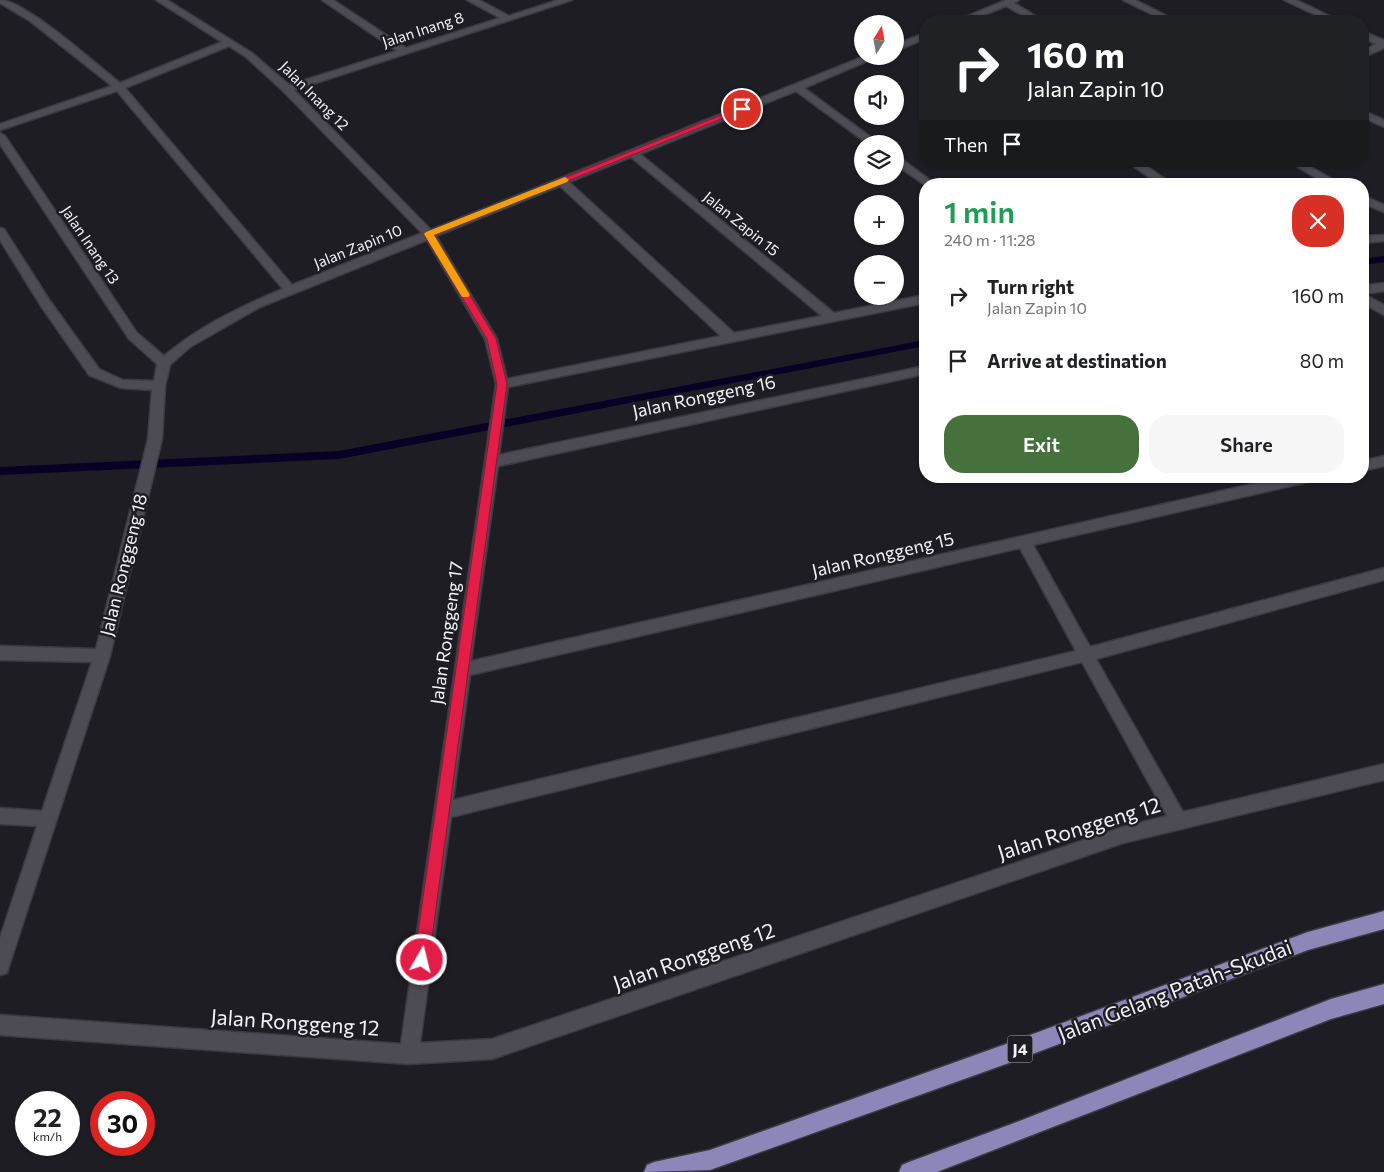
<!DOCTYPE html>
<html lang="en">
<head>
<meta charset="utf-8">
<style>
  :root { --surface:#fff; --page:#f6f6f6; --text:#202124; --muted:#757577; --accent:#46713d }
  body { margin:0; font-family:Commissioner,sans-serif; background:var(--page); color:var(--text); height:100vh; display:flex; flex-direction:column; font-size:19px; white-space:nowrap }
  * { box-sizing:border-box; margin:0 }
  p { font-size:16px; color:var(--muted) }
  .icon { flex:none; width:28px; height:28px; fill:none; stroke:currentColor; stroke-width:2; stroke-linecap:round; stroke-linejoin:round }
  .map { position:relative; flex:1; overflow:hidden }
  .panel { position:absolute; left:919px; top:178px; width:450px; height:305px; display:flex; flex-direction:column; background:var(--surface); border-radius:20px; box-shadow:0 1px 4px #0004 }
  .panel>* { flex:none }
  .banner { position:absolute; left:919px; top:15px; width:450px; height:152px; border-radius:20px; box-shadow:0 1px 4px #0004; background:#202124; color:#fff; overflow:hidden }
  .needle { width:32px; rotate:11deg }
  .tools { position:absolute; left:854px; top:15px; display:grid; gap:10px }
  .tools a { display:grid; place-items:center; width:50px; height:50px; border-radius:50%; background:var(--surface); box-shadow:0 1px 4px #0004; font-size:25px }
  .speed { position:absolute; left:15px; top:1091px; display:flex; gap:10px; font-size:25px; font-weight:700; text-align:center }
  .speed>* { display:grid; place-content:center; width:65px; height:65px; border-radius:50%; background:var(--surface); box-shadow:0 1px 4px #0004; line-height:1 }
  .speed small { font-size:12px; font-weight:400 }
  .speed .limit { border:8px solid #d22; background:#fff; color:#111 }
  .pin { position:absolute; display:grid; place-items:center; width:42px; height:42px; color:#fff; margin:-21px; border:2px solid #fff; border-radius:50%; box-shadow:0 1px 5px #0007 }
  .me { position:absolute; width:55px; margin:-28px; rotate:8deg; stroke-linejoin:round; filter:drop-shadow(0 0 4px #0008) }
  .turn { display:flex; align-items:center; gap:18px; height:105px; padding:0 25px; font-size:22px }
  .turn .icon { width:65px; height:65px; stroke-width:2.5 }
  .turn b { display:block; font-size:35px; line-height:42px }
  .then { display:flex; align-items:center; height:48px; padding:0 25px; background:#0003; gap:10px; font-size:19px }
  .round { display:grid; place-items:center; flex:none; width:52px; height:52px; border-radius:20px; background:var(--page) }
  .headline { display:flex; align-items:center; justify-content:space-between; height:85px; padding:0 25px }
  h1 { font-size:30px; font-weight:600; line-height:38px; color:#1e9e55 }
  .primary-button { display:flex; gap:10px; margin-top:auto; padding:10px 25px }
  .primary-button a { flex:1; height:58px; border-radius:20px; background:var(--accent); color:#fff; font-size:20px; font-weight:600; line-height:58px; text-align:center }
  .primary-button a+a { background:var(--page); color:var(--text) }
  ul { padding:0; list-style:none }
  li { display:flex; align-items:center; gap:15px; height:65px; padding:0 25px }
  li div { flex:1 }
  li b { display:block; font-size:19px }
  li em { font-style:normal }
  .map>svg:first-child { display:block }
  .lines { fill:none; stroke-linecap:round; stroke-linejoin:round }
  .stream { fill:#090025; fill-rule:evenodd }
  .minor-casing { stroke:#3b3a41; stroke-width:3 }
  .major-casing { stroke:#3b3a41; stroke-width:3 }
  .minor { fill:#4d4c54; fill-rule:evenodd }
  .major { fill:#8c86b9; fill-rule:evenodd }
  .route { fill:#e11d48; stroke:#92132f }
  .slow { fill:#f59e0b }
  .labels { text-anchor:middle; stroke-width:5; stroke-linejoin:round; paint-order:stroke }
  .far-street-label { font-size:15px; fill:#f1f1f6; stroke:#1e1d24 }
  .shield { fill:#1e1d24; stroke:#b2b1b7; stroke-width:1 }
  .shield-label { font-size:16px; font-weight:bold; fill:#f1f1f6 }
  .street-label { font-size:18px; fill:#f1f1f6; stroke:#1e1d24 }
  .near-street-label { font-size:21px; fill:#f1f1f6; stroke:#1e1d24 }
</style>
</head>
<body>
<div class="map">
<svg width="1384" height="1172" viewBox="0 0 1384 1172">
  <rect width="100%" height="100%" fill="#1e1d24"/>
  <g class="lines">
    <g class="stream">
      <path d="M1384 256V262L1362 265V259Z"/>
      <path d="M925 340V346L339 459 0 475V467L339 451Z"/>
    </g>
    <g class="minor-casing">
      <g id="minor">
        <path d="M0 0C25 0 97 65 120 83L222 42 156 0H167L252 53 289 85 397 51 322 0H333L406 48 500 18 467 0H479L509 16 558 0H572L294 90 431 230 865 56H879L804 88 880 144H868L796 91 640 154 834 313 925 295V303L508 387 499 455 925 366V374L498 466 471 661 1288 476H1319L1317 480 1312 481 1033 545 1090 647 1384 568V580L1096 659 1183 812 1384 764V780L1123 843 492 1059 409 1064 0 1035V1015L401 1044 496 384 485 339 427 240 260 307 190 347 170 365 165 386 162 439 110 656 9 966 7 973 0 975V938L37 826 0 824V808L42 811 92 662 0 660V646L96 649 148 439 152 390 121 388 89 375 41 306 0 240V228L4 229 50 301 99 369 123 380 154 381 157 364 129 339 0 144V133L5 136 137 333 164 356C198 327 241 306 283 289L117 91 0 130V124L112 86 30 21 0 3ZM229 46 246 57 283 91 422 233 292 285 125 88ZM631 157 822 316 734 333 569 182ZM560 186 721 336 507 379 497 339 436 236ZM1020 548 1076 651 453 800 470 675ZM1082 662 1167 816 1123 827 492 1039 420 1043 451 817Z"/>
        <path d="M1006 0H1019L1014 3 1044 21H1033L1006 6 969 21H956Z"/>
        <path d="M1123 0H1135L1177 21H1165Z"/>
        <path d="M1284 0H1296L1340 21H1328Z"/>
        <path d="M1362 31 1384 40V48L1362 58V51L1376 44 1362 38Z"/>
        <path d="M925 33V39L895 51V45Z"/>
        <path d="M1362 110 1384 120V127L1362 117Z"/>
        <path d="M895 156 899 157 935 184H925V185L895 164Z"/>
        <path d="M1126 161H1139L1172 184H1159Z"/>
        <path d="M1288 161H1301L1340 184H1326Z"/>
        <path d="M1362 195 1384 205V212L1362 203Z"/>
        <path d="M1384 235V241L1362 243V236Z"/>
        <path d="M1384 283V291L1364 294 1384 305V315L1362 303V286Z"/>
        <path d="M1384 456V466L1362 471V461Z"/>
      </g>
    </g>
    <g class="major-casing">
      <g id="major">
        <path d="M1384 911V929L1308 950 1006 1064 710 1170 644 1172 647 1165 654 1162 710 1150 1006 1044 1308 932Z"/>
        <path d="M1384 984V1004L1331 1019 937 1172H899L902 1165 909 1162 1017 1122 1331 999Z"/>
      </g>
    </g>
    <use href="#minor" class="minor"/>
    <use href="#major" class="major"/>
  </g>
  <path class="route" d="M739 108 746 109 434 235 496 339 507 384 429 960 427 965 422 968 416 965 414 960 497 384 487 339 424 234Z"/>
  <path class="slow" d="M565 177 569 180 567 182 434 235 470 295 468 297H462L424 234 426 232Z"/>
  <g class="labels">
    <g class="far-street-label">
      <text transform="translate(423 30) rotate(-18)" y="5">Jalan Inang 8</text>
      <text transform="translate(314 96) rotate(45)" y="5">Jalan Inang 12</text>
      <text transform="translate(741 224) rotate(39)" y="5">Jalan Zapin 15</text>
      <text transform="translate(90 245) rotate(56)" y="5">Jalan Inang 13</text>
      <text transform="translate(358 247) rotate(-22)" y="5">Jalan Zapin 10</text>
    </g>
    <rect class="shield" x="1007.5" y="1035.5" width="25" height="27" rx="4"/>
    <g class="shield-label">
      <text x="1020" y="1055">J4</text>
    </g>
    <g class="street-label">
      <text transform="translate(704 397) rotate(-12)" y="6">Jalan Ronggeng 16</text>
      <text transform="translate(883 555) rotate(-13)" y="6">Jalan Ronggeng 15</text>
      <text transform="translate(124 565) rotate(-76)" y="6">Jalan Ronggeng 18</text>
      <text transform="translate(447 633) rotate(-82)" y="6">Jalan Ronggeng 17</text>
    </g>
    <g class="near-street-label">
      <text transform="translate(1079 829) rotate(-17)" y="7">Jalan Ronggeng 12</text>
      <text transform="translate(694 957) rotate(-19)" y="7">Jalan Ronggeng 12</text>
      <text transform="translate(1175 991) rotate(-21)" y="7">Jalan Gelang Patah-Skudai</text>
      <text transform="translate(295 1023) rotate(4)" y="7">Jalan Ronggeng 12</text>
    </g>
  </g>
</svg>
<div class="tools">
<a><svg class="needle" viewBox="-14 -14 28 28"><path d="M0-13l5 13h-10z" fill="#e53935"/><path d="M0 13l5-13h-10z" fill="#757577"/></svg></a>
<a><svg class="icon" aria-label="sound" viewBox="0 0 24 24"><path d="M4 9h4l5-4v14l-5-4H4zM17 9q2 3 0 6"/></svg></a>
<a><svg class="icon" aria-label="layers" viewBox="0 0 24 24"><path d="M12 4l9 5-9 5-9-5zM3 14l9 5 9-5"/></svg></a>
<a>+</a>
<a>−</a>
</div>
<div class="speed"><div>22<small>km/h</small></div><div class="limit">30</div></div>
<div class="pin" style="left:742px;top:109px;background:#d93025"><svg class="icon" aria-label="arrive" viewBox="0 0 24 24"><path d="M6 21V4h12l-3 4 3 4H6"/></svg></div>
<svg class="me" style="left:422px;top:960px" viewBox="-20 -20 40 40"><circle r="17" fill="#e11d48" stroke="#fff" stroke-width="3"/><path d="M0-11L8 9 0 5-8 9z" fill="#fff"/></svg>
<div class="banner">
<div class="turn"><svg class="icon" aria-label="right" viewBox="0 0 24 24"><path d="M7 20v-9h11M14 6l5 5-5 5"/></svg><div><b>160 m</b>Jalan Zapin 10</div></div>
<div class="then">Then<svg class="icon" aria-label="arrive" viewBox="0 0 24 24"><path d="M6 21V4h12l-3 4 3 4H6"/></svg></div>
</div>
<section class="panel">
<div class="headline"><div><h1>1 min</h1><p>240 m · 11:28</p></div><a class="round" style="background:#d93025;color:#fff"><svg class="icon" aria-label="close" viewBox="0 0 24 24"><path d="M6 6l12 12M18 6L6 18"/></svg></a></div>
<ul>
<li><svg class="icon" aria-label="right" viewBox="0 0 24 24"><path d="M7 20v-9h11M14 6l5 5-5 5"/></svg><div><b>Turn right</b><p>Jalan Zapin 10</p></div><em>160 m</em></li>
<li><svg class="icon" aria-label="arrive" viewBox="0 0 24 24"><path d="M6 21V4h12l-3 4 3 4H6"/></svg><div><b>Arrive at destination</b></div><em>80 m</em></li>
</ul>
<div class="primary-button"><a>Exit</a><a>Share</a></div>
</section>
</div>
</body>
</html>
